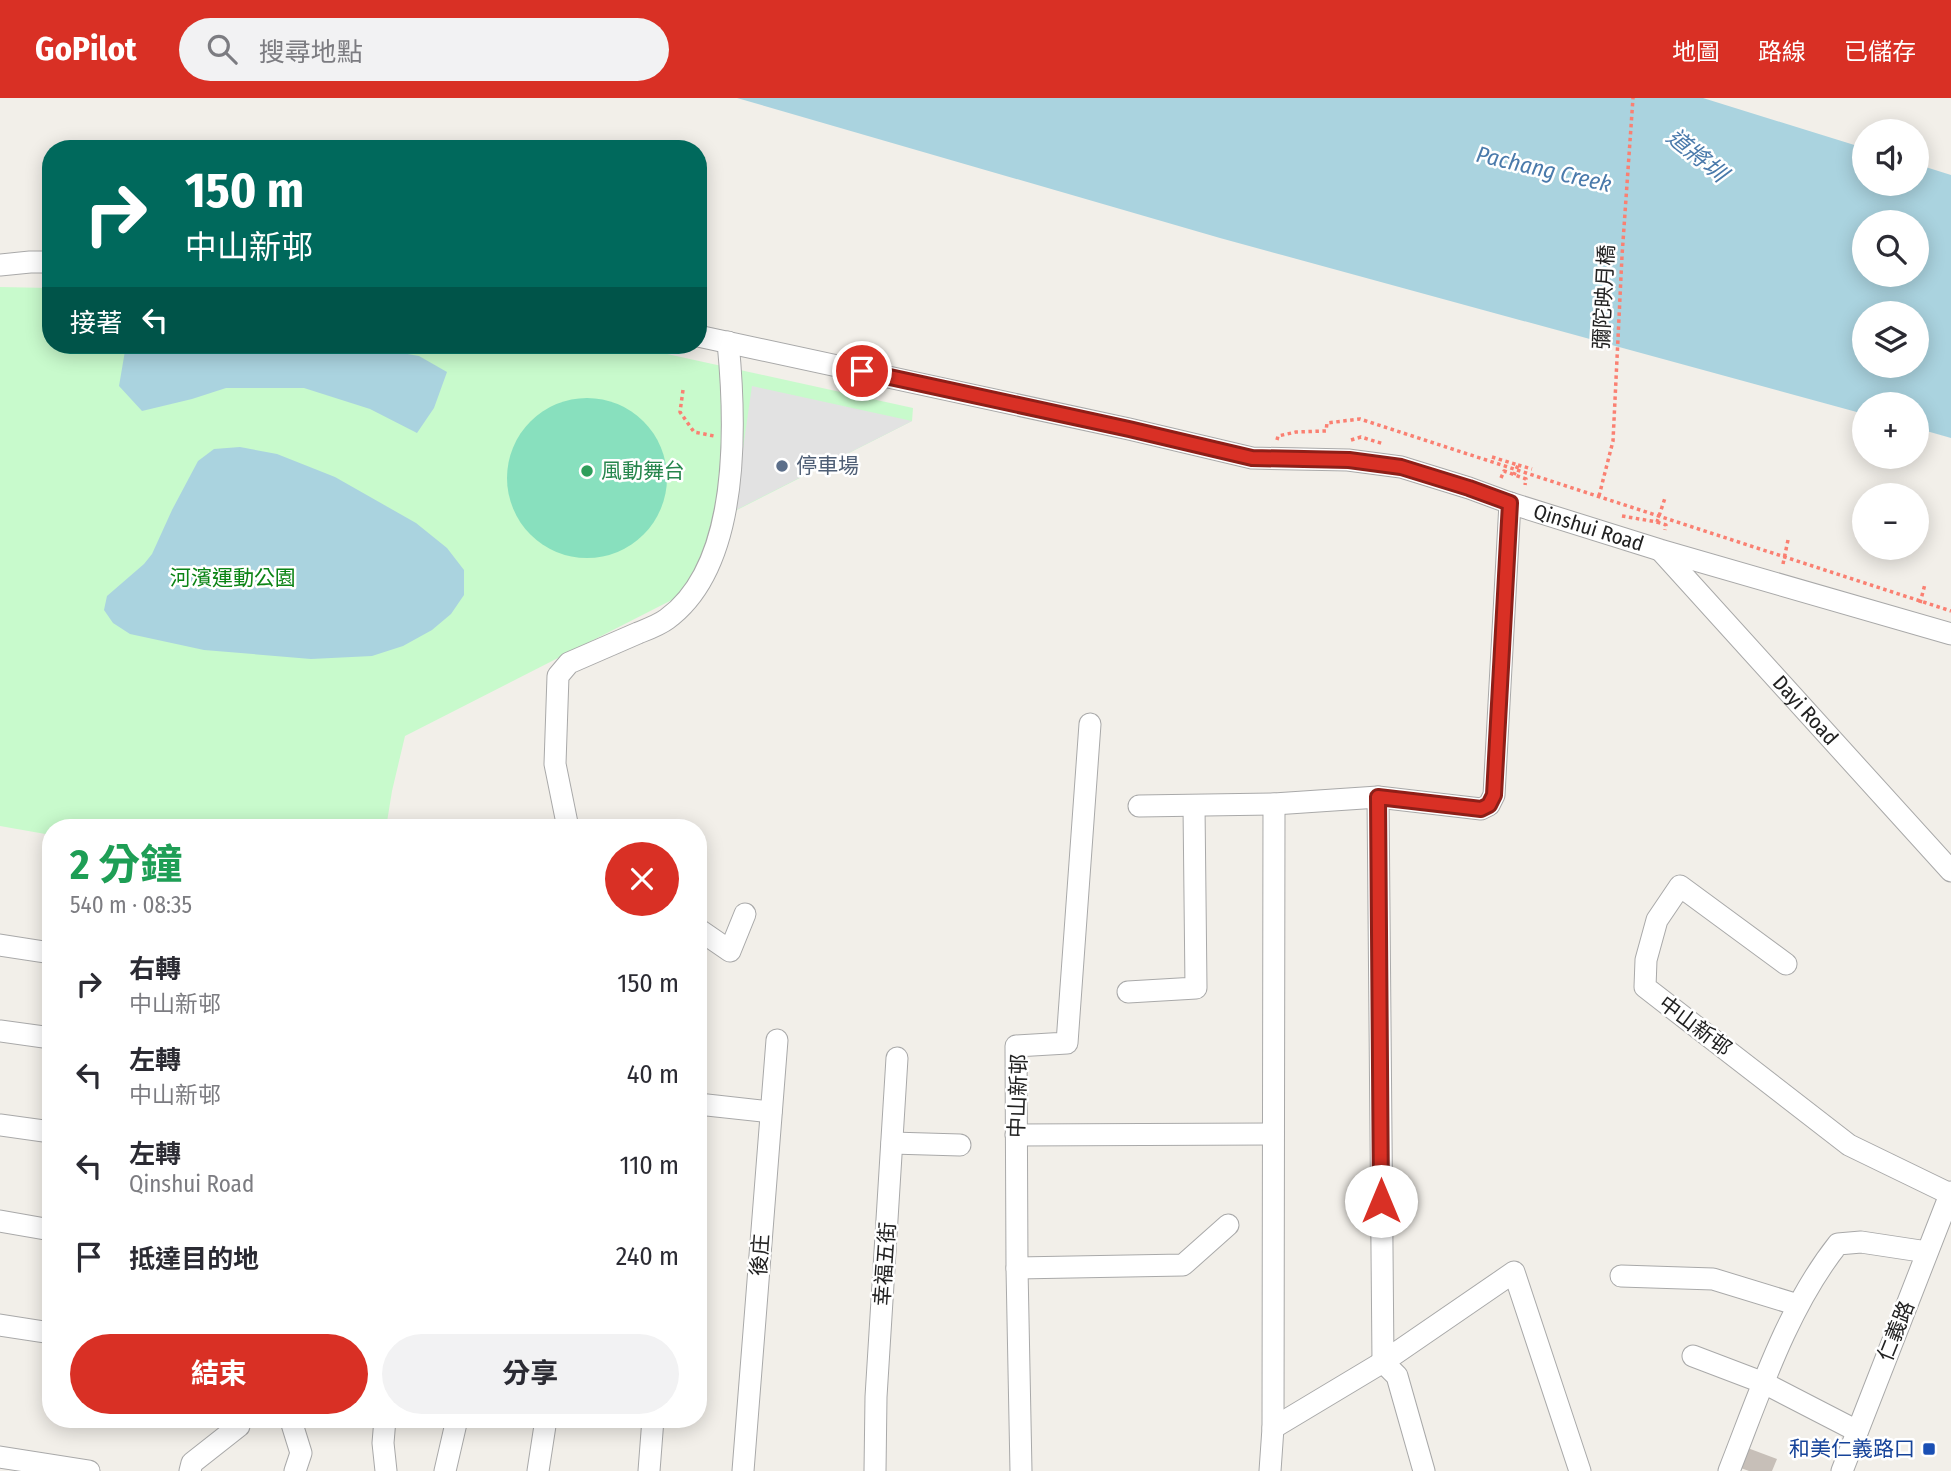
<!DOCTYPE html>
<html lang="zh-TW">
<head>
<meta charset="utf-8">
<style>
  :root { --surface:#fff; --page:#f2f2f3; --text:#2b2b33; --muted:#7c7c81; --accent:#d93025 }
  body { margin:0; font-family:"Fira Sans Condensed","Noto Sans TC",sans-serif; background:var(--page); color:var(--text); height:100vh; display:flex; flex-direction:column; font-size:26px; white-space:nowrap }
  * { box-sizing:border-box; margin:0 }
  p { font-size:23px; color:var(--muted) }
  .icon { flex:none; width:38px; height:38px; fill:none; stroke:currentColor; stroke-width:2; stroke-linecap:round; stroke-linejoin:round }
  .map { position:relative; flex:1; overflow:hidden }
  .details { position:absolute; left:42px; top:721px; width:665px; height:609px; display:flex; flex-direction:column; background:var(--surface); border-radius:28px; box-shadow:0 4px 18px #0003 }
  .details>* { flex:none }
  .banner { position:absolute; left:42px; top:42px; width:665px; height:214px; border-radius:28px; box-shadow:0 4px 18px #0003; background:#00695c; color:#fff; overflow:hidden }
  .controls { position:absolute; left:1852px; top:21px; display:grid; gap:14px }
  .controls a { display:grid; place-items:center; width:77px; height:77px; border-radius:50%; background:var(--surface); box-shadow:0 4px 18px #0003; font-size:35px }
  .pin { position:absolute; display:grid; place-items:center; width:60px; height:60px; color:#fff; margin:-30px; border:4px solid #fff; border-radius:50%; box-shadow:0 2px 7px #0007 }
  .me { position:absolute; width:77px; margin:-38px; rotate:0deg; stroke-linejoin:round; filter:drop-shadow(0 0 5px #0008) }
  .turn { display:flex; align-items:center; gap:24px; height:147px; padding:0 28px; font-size:32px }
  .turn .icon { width:91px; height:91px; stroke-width:2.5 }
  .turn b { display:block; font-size:49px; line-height:60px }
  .then { display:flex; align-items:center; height:66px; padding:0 28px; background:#0003; gap:14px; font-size:26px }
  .round { display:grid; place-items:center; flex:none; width:74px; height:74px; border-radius:37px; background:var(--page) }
  .summary { display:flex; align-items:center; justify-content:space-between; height:119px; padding:0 28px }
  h1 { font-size:42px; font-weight:700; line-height:52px; color:#1e9e55 }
  .button { display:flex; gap:14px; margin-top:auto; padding:14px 28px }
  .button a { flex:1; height:80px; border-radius:42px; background:var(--accent); color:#fff; font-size:28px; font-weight:700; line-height:80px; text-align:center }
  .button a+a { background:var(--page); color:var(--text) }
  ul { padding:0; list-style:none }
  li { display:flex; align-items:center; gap:21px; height:91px; padding:0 28px }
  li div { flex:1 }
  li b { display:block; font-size:26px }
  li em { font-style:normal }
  header { display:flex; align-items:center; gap:42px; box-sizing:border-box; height:98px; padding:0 35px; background:var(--accent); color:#fff }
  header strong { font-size:33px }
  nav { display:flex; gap:38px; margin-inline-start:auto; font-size:24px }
  .search { width:490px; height:63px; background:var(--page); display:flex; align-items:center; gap:18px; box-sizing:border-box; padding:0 24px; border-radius:38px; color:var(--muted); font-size:26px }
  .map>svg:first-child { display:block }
  .park { fill:#c8facc }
  .pitch { fill:#88e0be }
  .parking { fill:#e2e2e2 }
  .water { fill:#aad3df; fill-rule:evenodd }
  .building { fill:#c7bfb8 }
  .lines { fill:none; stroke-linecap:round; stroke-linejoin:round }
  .minor-casing { stroke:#a9a9a9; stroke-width:23 }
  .path { stroke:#fa8072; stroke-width:3.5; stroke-dasharray:3.5 3.5; stroke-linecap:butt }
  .minor { stroke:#fff; stroke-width:21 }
  .route-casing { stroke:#8d1f18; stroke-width:18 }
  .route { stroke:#d93025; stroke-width:12 }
  .service-dot { fill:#5c6f8a; stroke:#fff; stroke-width:2.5 }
  .leisure-dot { fill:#2e9e5b; stroke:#fff; stroke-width:2.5 }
  .transit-dot { fill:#1a4fb4; stroke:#fff; stroke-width:2.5 }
  .labels { text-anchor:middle; stroke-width:5; stroke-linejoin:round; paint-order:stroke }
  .street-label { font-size:21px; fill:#222; stroke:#fff }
  .service-label { font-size:21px; fill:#4e5e75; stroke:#fff; text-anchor:start }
  .leisure-label { font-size:21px; fill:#27864d; stroke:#fff; text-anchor:start }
  .park-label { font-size:21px; fill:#0c8416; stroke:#fff }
  .transit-label { font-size:21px; fill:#164399; stroke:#fff; text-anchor:end }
  .water-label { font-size:23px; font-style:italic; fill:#4a7aab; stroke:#fff }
</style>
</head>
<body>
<header>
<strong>GoPilot</strong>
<div class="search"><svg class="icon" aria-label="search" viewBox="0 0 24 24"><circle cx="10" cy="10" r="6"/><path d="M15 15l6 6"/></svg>搜尋地點</div>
<nav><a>地圖</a><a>路線</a><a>已儲存</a></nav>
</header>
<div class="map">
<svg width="1951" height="1373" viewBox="0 0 1951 1373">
  <rect width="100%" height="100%" fill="#f2efe9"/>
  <path class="park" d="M0 189 51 190V247H626L913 310 912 323 735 413 713 481 405 638 392 693 386 730H51V737L0 728Z"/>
  <circle class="pitch" cx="587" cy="380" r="80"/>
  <path class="parking" d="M752 288 912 323 734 413Z"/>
  <g class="water">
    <path d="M737 0H1703L1864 50V86H1916V66L1951 77V340L1916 330V306H1864V316L1220 140ZM1864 124H1916V177H1864ZM1864 215H1916V268H1864Z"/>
    <path d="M126 247H356L419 258 447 274 434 310 417 335 370 311 304 290H226L192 301 142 313 119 288Z"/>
    <path d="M240 349 277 356 335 379 416 425 447 450 464 472V497L451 516 432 532 403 548 372 558 311 561 204 552 130 536 113 525 104 512 107 498 144 466 152 456 172 412 198 363 214 351Z"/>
  </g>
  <path class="building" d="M1745 1349 1777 1361 1772 1373H1749L1738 1369Z"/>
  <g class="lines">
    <g class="minor-casing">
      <g id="minor">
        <path d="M0 167 30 164H51"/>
        <path id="s1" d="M698 238 1129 331 1252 360 1348 362 1401 369 1469 390 1510 405 1660 452 1951 536"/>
        <path id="s2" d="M1661 453 1951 773"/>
        <path d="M1378 699 1383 1264 1397 1278 1424 1373"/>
        <path d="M1139 708 1274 706 1378 699 1481 711 1489 707 1494 697 1510 405"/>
        <path d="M568 730 555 666 558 578 569 565C592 555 615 545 638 535 648 531 659 527 667 521 741 467 736 326 728 244"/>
        <path d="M698 831 730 853 745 816"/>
        <path d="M0 847 51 855"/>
        <path d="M1786 866 1680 788 1657 822 1646 862 1645 889 1849 1047 1950 1096"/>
        <path d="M1128 894 1196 890 1194 708"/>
        <path d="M0 933 51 940"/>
        <path d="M698 1006 771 1014"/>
        <path d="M0 1027 51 1034"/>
        <path d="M1016 1037 1273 1036"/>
        <path d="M892 1045 960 1047"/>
        <path d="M0 1123 51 1132"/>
        <path d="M1017 1170 1183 1167 1228 1127"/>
        <path d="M1621 1178 1713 1181 1798 1207"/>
        <path d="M0 1227 51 1235"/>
        <path d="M1693 1258 1764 1285 1857 1333"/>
        <path d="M293 1321 292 1326 301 1355 295 1373"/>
        <path d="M385 1321 383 1345 386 1373"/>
        <path d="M1273 1330 1383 1264 1514 1174 1580 1373"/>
        <path d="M0 1359 89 1373"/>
        <path d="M190 1373 192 1365 239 1328 240 1321"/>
        <path d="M445 1373 457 1321"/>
        <path d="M538 1373 546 1321"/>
        <path d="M649 1373 653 1321"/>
        <path d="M743 1373 777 942"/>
        <path d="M875 1373 876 1299 897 960"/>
        <path d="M1021 1373 1017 1170 1016 948 1067 945 1090 626"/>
        <path d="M1270 1373 1273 1330 1274 706"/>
        <path d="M1729 1373C1759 1297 1787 1210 1838 1146L1861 1144 1927 1154"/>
        <path d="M1842 1373 1951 1094"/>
      </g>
    </g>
    <g class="path">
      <path d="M683 292 680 314 694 334 714 338"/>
      <path d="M1277 342 1278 338 1296 334 1326 333 1327 325 1360 321 1951 513"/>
      <path d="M1351 342 1361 339 1384 346"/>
      <path d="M1492 359 1518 367 1514 377"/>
      <path d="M1518 367 1532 371"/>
      <path d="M1501 380 1504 373 1526 381 1525 387"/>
      <path d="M1599 398 1613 343 1622 158 1633 0"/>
      <path d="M1622 418 1657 424 1665 400"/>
      <path d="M1657 424 1666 427 1665 432"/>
      <path d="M1783 466 1788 442"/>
      <path d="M1920 505 1925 486"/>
    </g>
    <use href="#minor" class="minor"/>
  </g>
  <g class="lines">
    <g class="route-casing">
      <path id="route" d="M862 273 1129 331 1252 360 1349 362 1401 369 1469 390 1510 405 1494 697 1489 707 1481 711 1378 699 1381 1103"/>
    </g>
    <use href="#route" class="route"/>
  </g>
  <circle class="service-dot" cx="782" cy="368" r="7"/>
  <circle class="leisure-dot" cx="587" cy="373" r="7"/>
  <rect class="transit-dot" x="1922" y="1344" width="14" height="14" rx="3.5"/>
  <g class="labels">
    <g class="street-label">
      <text transform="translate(1604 199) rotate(-87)" y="7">彌陀映月橋</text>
      <text dy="7" stroke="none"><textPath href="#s1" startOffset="914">Qinshui Road</textPath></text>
      <text dy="7" stroke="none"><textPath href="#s2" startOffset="215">Dayi Road</textPath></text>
      <text transform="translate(1695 928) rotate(37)" y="7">中山新邨</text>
      <text transform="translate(1018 998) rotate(-88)" y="7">中山新邨</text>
      <text transform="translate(760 1157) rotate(-86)" y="7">後庄</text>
      <text transform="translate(885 1166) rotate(-86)" y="7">幸福五街</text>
      <text transform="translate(1896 1233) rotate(-68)" y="7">仁義路</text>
    </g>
    <g class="service-label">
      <text x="796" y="375">停車場</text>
    </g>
    <g class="leisure-label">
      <text x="601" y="380">風動舞台</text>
    </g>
    <g class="park-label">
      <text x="233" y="487">河濱運動公園</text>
    </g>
    <g class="transit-label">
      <text x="1915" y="1358">和美仁義路口</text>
    </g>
    <g class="water-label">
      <text transform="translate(1697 57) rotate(39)" y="8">道將圳</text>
      <text transform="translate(1544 71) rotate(13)" y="8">Pachang Creek</text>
    </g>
  </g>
</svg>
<div class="controls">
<a><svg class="icon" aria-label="sound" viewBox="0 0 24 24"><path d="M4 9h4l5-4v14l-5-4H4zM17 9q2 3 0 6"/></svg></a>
<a><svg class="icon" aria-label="search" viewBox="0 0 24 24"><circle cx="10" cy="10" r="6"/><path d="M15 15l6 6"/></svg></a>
<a><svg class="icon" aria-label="layers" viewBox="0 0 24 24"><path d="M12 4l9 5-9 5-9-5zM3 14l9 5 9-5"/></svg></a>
<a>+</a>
<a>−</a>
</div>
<div class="pin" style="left:862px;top:273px;background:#d93025"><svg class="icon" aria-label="arrive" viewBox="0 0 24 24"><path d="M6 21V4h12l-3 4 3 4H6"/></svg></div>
<svg class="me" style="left:1381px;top:1103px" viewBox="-20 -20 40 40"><circle r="19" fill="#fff"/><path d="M0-13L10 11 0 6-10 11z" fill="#d93025"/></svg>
<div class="banner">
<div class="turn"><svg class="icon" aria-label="right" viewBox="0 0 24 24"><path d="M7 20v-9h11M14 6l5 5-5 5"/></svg><div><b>150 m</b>中山新邨</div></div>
<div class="then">接著<svg class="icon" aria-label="left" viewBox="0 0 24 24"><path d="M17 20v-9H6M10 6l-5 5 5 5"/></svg></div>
</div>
<section class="details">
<div class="summary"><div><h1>2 分鐘</h1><p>540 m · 08:35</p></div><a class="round" style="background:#d93025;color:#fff"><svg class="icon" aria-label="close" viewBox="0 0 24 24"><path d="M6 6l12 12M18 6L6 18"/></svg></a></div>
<ul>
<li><svg class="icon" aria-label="right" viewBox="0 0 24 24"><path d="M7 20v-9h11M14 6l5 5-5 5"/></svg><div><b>右轉</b><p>中山新邨</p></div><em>150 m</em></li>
<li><svg class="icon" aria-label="left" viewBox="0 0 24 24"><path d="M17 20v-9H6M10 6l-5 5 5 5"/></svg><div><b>左轉</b><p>中山新邨</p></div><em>40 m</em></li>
<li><svg class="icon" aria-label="left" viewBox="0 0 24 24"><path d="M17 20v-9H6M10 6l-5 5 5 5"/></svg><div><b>左轉</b><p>Qinshui Road</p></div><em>110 m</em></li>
<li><svg class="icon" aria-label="arrive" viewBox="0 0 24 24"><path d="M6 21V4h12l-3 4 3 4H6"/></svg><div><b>抵達目的地</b></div><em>240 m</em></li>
</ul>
<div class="button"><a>結束</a><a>分享</a></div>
</section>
</div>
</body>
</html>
